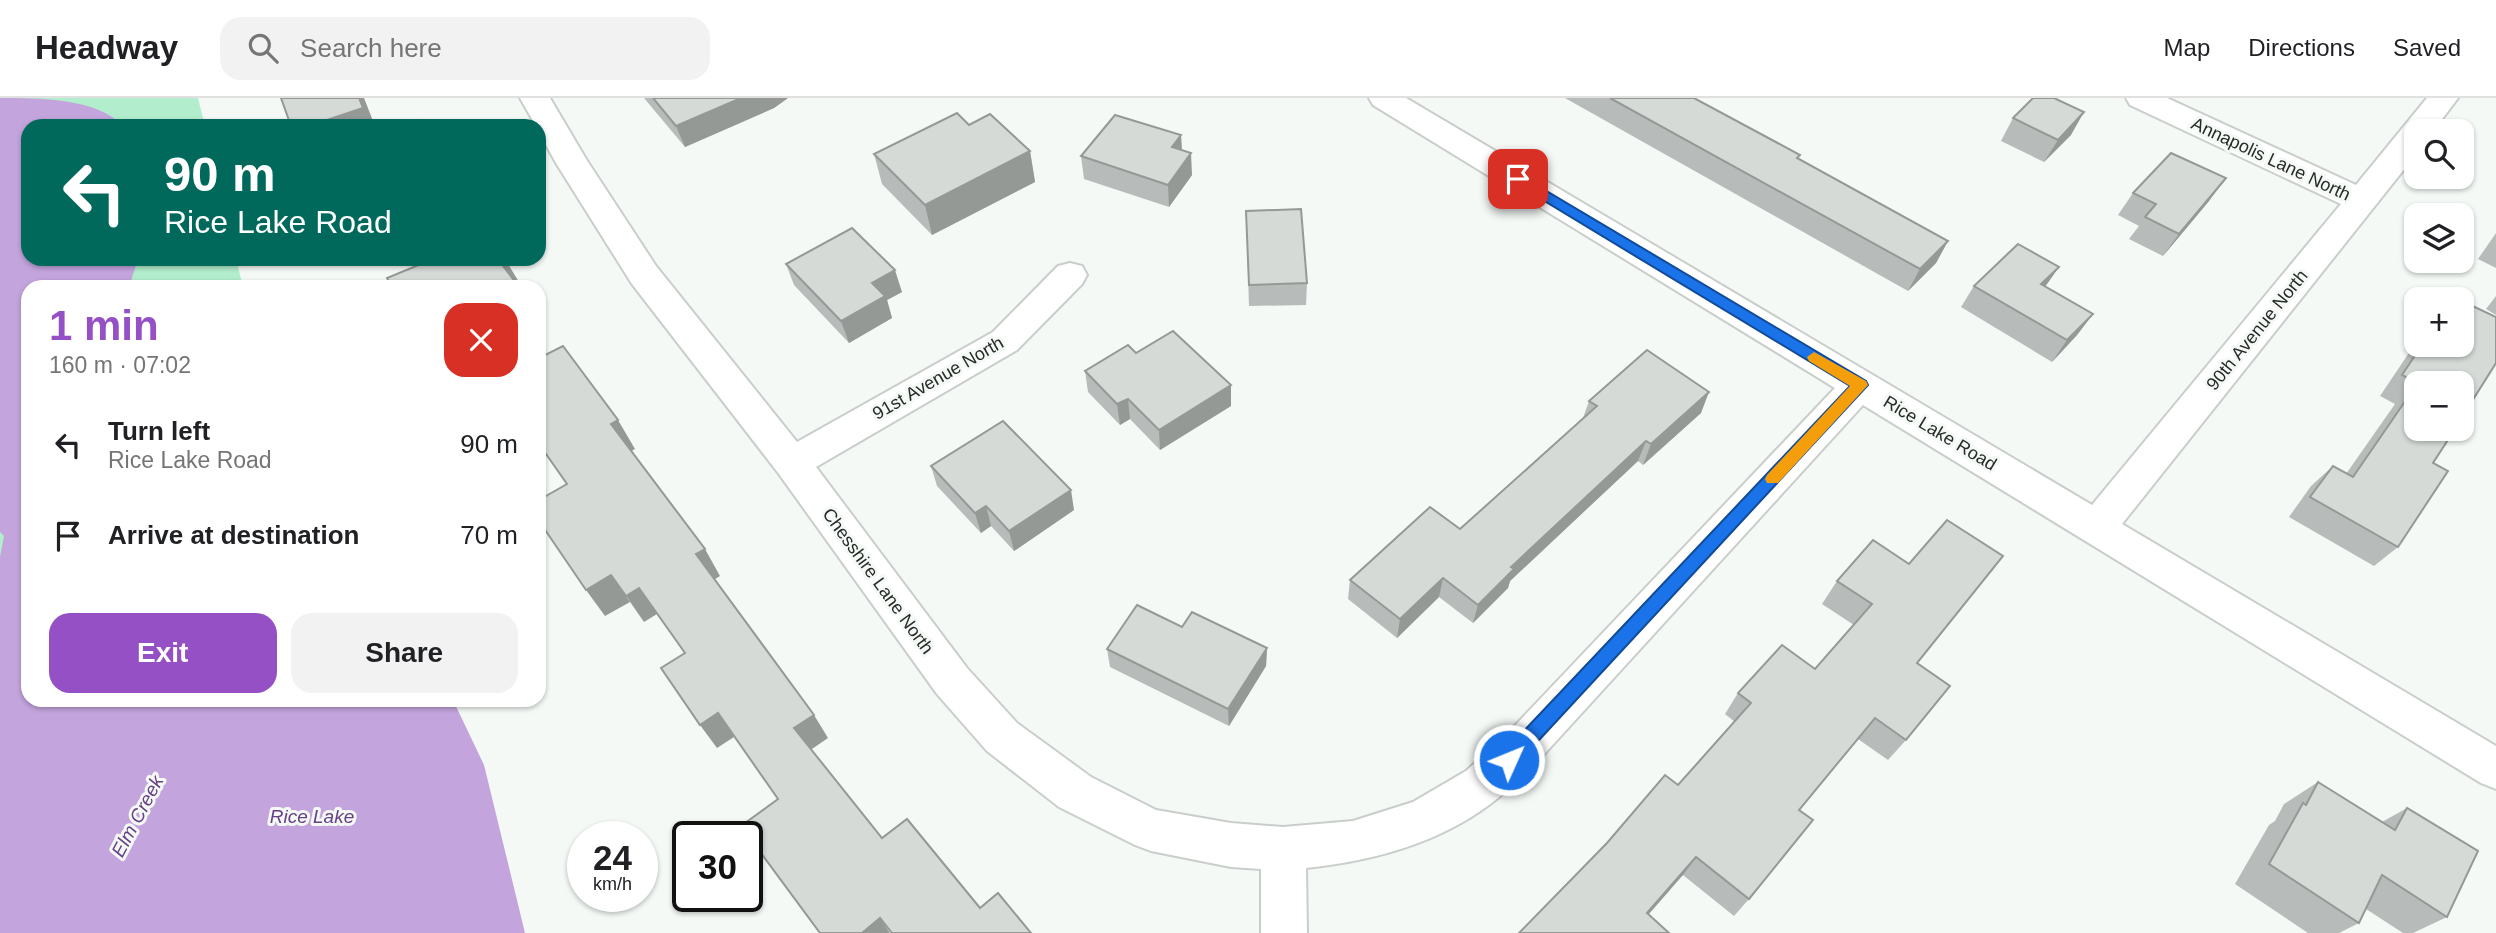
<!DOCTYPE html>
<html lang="en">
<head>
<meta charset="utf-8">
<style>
  :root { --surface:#fff; --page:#f2f2f2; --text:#202124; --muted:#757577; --line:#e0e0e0; --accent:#9450c4 }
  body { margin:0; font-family:Helvetica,sans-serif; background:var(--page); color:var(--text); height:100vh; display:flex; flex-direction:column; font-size:26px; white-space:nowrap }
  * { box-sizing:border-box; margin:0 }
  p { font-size:23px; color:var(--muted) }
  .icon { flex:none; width:38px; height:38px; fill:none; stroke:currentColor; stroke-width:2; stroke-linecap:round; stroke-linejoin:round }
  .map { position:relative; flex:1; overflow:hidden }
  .panel { position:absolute; left:21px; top:182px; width:525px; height:427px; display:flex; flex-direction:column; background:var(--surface); border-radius:21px; box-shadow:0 2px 5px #0004 }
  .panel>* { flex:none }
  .top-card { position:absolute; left:21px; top:21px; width:525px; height:147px; border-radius:21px; box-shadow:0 2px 5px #0004; background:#00695c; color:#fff; overflow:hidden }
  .buttons { position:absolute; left:2404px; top:21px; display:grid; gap:14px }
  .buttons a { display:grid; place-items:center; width:70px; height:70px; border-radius:14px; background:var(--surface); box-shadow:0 2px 5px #0004; font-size:35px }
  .speed { position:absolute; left:567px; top:723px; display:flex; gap:14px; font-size:35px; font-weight:700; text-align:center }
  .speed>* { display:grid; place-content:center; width:91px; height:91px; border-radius:50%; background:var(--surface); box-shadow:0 2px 5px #0004; line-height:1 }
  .speed small { font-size:18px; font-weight:400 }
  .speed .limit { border:4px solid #111; border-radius:10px; background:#fff; color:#111 }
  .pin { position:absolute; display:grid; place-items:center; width:60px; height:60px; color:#fff; margin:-30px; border-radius:14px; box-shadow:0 4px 10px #0006 }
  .me { position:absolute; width:77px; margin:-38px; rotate:46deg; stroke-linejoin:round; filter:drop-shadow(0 0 5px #0008) }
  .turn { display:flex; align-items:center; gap:24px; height:147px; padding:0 28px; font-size:32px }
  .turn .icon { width:91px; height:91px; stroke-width:2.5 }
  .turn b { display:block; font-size:49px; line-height:60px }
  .round { display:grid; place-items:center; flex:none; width:74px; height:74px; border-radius:21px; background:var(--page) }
  .overview { display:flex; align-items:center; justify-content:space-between; height:119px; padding:0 28px }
  h1 { font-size:42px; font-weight:600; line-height:52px; color:var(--accent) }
  .cta { display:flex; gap:14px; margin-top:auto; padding:14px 28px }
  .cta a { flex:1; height:80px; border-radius:21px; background:var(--accent); color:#fff; font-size:28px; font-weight:600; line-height:80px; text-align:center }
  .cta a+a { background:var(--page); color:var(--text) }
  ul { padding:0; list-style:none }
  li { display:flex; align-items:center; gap:21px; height:91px; padding:0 28px }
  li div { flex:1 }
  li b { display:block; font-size:26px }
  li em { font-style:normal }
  header { display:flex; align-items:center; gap:42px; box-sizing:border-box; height:98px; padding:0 35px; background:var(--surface); border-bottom:2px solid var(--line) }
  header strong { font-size:33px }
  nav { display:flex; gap:38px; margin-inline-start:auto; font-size:24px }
  .search { width:490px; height:63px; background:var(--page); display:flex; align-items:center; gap:18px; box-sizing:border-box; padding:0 24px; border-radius:21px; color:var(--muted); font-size:26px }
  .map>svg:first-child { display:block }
  .green { fill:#b2edcd }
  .water { fill:#c3a4dd }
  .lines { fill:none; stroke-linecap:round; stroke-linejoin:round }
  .minor-casing { stroke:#c9cecb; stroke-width:4 }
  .minor { fill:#fff; fill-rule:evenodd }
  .wall { fill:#b7bbb9 }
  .shaded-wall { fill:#959996 }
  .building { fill:#d5dad7; stroke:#959996; stroke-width:2 }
  .route { fill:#1a73e8; stroke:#114b97; stroke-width:2 }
  .slow { fill:#f59e0b }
  .labels { text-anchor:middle; stroke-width:6; stroke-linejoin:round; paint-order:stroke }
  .street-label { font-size:18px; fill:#282a29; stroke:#f4f9f6 }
  .water-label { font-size:19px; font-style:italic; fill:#684085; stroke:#f4f9f6 }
</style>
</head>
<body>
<header>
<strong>Headway</strong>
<div class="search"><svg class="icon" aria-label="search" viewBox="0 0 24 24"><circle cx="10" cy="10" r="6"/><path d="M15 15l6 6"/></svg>Search here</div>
<nav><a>Map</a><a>Directions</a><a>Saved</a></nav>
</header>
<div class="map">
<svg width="2496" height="835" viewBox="0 0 2496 835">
  <rect width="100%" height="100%" fill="#f4f9f6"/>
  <path class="green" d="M0 0H198L205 28H28V161H236L243 189H28V602L0 664Z"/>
  <path class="water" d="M0 0C38 0 97 0 123 28H28V161H138L129 189H28V602H453L484 667 525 835H0V459L4 438 0 434Z"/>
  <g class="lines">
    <g class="minor-casing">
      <path id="minor" d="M520 0H550L586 61 656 168 797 344 993 234 1058 168 1070 165 1082 168 1087 177 1082 186 1017 252 816 369 967 570 1017 625 1091 679 1156 712 1231 725 1283 729 1353 723 1413 704 1466 673 1508 635 1835 290 1373 7 1369 0H1406L2092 407 2341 106 2130 7 2126 0H2167L2356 87 2427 0H2458L2433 33H2417V55L2122 426 2496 648V691L2481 685 1863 307 1538 663C1525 675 1512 688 1498 700 1444 744 1374 763 1306 770L1307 835H1261V771L1231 769 1151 753 1135 747 1059 709 987 653 937 596 779 376 632 186 556 65 539 34V28H536Z"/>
    </g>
    <use href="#minor" class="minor"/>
  </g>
  <g class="wall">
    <path d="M644 0H788L774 10 685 49Z"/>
    <path d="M1565 0H1694L1799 61 1948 143 1936 165 1908 193Z"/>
    <path d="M2013 20 2071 37 2044 64 2001 43Z"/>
    <path d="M969 27 1030 53 1035 84 932 137 882 86 874 56Z"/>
    <path d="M1181 37 1182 52 1192 77 1169 109 1084 81 1081 58Z"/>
    <path d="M2133 95 2209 103 2163 158 2129 141 2139 128 2118 117Z"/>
    <path d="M1246 113 1307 185 1306 207 1249 208Z"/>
    <path d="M2496 135V170L2478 161Z"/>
    <path d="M786 166 902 194 887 202 892 220 849 245 794 187Z"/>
    <path d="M2059 169 2045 189 2093 216 2077 237 2052 264 1961 209 1974 188Z"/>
    <path d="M2496 198V217L2486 211Z"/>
    <path d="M2417 243V247H2462L2433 365 2398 449 2374 468 2289 419 2311 388 2333 368 2346 376 2395 306 2380 298Z"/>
    <path d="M1136 255 1231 308 1160 352 1130 321 1120 327 1088 294 1085 273Z"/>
    <path d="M1589 303 1701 315 1643 367 1638 363 1510 483 1508 490 1473 525 1439 499 1397 540 1348 501 1350 482 1460 431 1583 320Z"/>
    <path d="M931 368 1074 412 1014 453 991 428 981 435 937 388Z"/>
    <path d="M1873 442 1917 565 1906 642 1888 662 1858 641 1799 712 1749 801 1734 818 1683 777 1519 835 1678 687 1735 624 1725 616 1738 595 1815 571 1854 527 1822 506 1837 483Z"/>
    <path d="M1267 550 1266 568 1229 628 1110 569 1107 551Z"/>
    <path d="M2318 684 2382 724 2407 710 2447 819 2413 835H2403L2366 811 2359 825 2339 835H2308L2235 786 2269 727 2275 723 2284 706Z"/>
  </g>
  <g class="shaded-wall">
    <path d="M359 0H364L375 28H309Z"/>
    <path d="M741 0H788L774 10 685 49 676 28Z"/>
    <path d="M2084 14 2071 37 2044 64 2058 42Z"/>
    <path d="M1181 37 1182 59 1172 49Z"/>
    <path d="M1030 53 1035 84 932 137 925 107Z"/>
    <path d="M1191 55 1192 77 1169 109 1168 87Z"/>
    <path d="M2226 80 2209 103 2163 158 2179 136Z"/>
    <path d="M1948 143 1936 165 1908 193 1920 171Z"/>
    <path d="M508 166 522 189H516L503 168Z"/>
    <path d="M2059 169 2044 190 2041 186Z"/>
    <path d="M895 172 902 194 887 202 892 220 849 245 841 223 872 185Z"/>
    <path d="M2093 216 2077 237 2052 264 2067 242Z"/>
    <path d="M1231 287V308L1160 352 1159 332Z"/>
    <path d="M1709 294 1701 315 1643 367 1651 346Z"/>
    <path d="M1128 301 1130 321 1120 327 1117 306Z"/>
    <path d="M618 322 635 351 628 355 611 326Z"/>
    <path d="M1646 343 1638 363 1510 483 1508 490 1473 525 1478 507 1511 469Z"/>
    <path d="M1071 392 1074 412 1014 453 1009 433Z"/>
    <path d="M986 408 991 428 981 435 975 415Z"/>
    <path d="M705 451 720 478 712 483 696 456Z"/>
    <path d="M611 477 630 504 605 518 586 492Z"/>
    <path d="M1443 480 1439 499 1397 540 1400 521Z"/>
    <path d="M639 490 657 516 644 524 626 498Z"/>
    <path d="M1267 550 1266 568 1229 628 1228 611Z"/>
    <path d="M718 615 734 639 717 650 700 627Z"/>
    <path d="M814 617 828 640 809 653 794 630Z"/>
    <path d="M1696 759 1683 777 1635 832 1647 815Z"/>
    <path d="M880 820 890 835H862Z"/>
  </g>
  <g class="building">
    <path d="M281 0H359L363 10 309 28H291Z"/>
    <path d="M653 0H741L676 28Z"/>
    <path d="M1610 0H1694L1800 57 1797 60 1948 143 1920 171Z"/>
    <path d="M2033 0H2054L2084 14 2058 42 2013 20Z"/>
    <path d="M957 15 969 27 990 16 1030 53 925 107 874 56Z"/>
    <path d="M1115 17 1181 37 1172 49 1191 55 1168 87 1081 58Z"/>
    <path d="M419 22 423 28H403Z"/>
    <path d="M2171 55 2226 80 2179 136 2145 119 2156 106 2133 95Z"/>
    <path d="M1301 111 1307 185 1249 187 1246 113Z"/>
    <path d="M852 130 895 172 872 185 885 198 841 223 786 166Z"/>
    <path d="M2018 146 2059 169 2041 186 2093 216 2067 242 1974 188Z"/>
    <path d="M424 161H505L508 166 503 168 519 189H392L387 180 426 164Z"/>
    <path d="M2462 203 2496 219V265L2462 319V285H2417L2402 277 2422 247H2462Z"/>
    <path d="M1173 233 1231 287 1159 332 1128 301 1117 306 1085 273 1128 247 1136 255Z"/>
    <path d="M563 248 618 322 611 326 705 451 696 456 814 617 794 630 882 740 907 721 980 810 998 795 1031 835H892L880 820 862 835H820L741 728 778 701 718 615 700 627 661 570 685 555 639 490 626 498 611 477 586 492 539 423V402L567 386 539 346V260Z"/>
    <path d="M1647 252 1709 294 1651 346 1646 343 1511 469 1514 471 1478 507 1443 480 1400 521 1350 482 1430 409 1460 431 1597 308 1589 303Z"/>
    <path d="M2417 286V331H2455L2433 365 2448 373 2398 449 2310 399 2333 368 2353 379Z"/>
    <path d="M1003 323 1071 392 1009 433 986 408 975 415 931 368Z"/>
    <path d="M1947 422 2003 458 1917 565 1950 588 1906 642 1875 620 1799 712 1813 722 1749 801 1696 759 1647 815 1669 835H1519L1607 745 1665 677 1678 687 1751 605 1738 595 1782 547 1815 571 1872 506 1837 483 1873 442 1909 466Z"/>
    <path d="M1137 507 1182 529 1192 514 1267 550 1228 611 1107 551Z"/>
    <path d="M2318 684 2395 732 2407 710 2478 753 2447 819 2382 777 2359 825 2269 766 2303 705 2306 707Z"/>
  </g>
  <path class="route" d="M1518 76 1866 283 1868 287 1515 668 1509 670 1502 668 1500 662 1502 656 1850 288 1513 84 1511 81Z"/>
  <path class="slow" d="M1814 254 1866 283 1868 287 1778 385H1767L1765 381 1767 377 1850 288 1809 263 1807 259Z"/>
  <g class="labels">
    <g class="street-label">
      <text transform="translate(2271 61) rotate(25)" y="6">Annapolis Lane North</text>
      <text transform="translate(2257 232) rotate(-51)" y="6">90th Avenue North</text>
      <text transform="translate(938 280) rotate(-30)" y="6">91st Avenue North</text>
      <text transform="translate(1940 335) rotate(31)" y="6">Rice Lake Road</text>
      <text transform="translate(878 483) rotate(54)" y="6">Chesshire Lane North</text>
    </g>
    <g class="water-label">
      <text transform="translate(137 718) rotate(-62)" y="7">Elm Creek</text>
      <text x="312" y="725">Rice Lake</text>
    </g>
  </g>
</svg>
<div class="buttons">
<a><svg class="icon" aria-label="search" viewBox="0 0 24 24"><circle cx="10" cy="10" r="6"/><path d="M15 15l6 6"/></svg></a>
<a><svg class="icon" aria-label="layers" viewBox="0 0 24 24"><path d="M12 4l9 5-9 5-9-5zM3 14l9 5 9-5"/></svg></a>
<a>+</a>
<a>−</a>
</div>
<div class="speed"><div>24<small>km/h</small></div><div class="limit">30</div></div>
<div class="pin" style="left:1518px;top:81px;background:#d93025"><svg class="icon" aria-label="arrive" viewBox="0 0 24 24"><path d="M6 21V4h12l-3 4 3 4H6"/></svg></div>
<svg class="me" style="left:1509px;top:662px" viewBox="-20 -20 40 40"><circle r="17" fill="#1a73e8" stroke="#fff" stroke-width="3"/><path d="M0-11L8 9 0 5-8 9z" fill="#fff"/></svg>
<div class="top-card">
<div class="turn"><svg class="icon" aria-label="left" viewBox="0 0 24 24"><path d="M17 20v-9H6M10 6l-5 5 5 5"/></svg><div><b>90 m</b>Rice Lake Road</div></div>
</div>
<section class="panel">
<div class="overview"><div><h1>1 min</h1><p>160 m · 07:02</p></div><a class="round" style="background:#d93025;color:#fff"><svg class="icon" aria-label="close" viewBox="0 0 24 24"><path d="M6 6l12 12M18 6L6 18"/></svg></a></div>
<ul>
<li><svg class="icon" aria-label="left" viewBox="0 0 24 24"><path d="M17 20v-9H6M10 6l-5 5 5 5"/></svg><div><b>Turn left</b><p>Rice Lake Road</p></div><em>90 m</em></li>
<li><svg class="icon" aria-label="arrive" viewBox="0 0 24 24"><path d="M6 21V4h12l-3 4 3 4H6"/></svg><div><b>Arrive at destination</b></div><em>70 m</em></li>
</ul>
<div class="cta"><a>Exit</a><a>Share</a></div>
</section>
</div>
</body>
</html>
